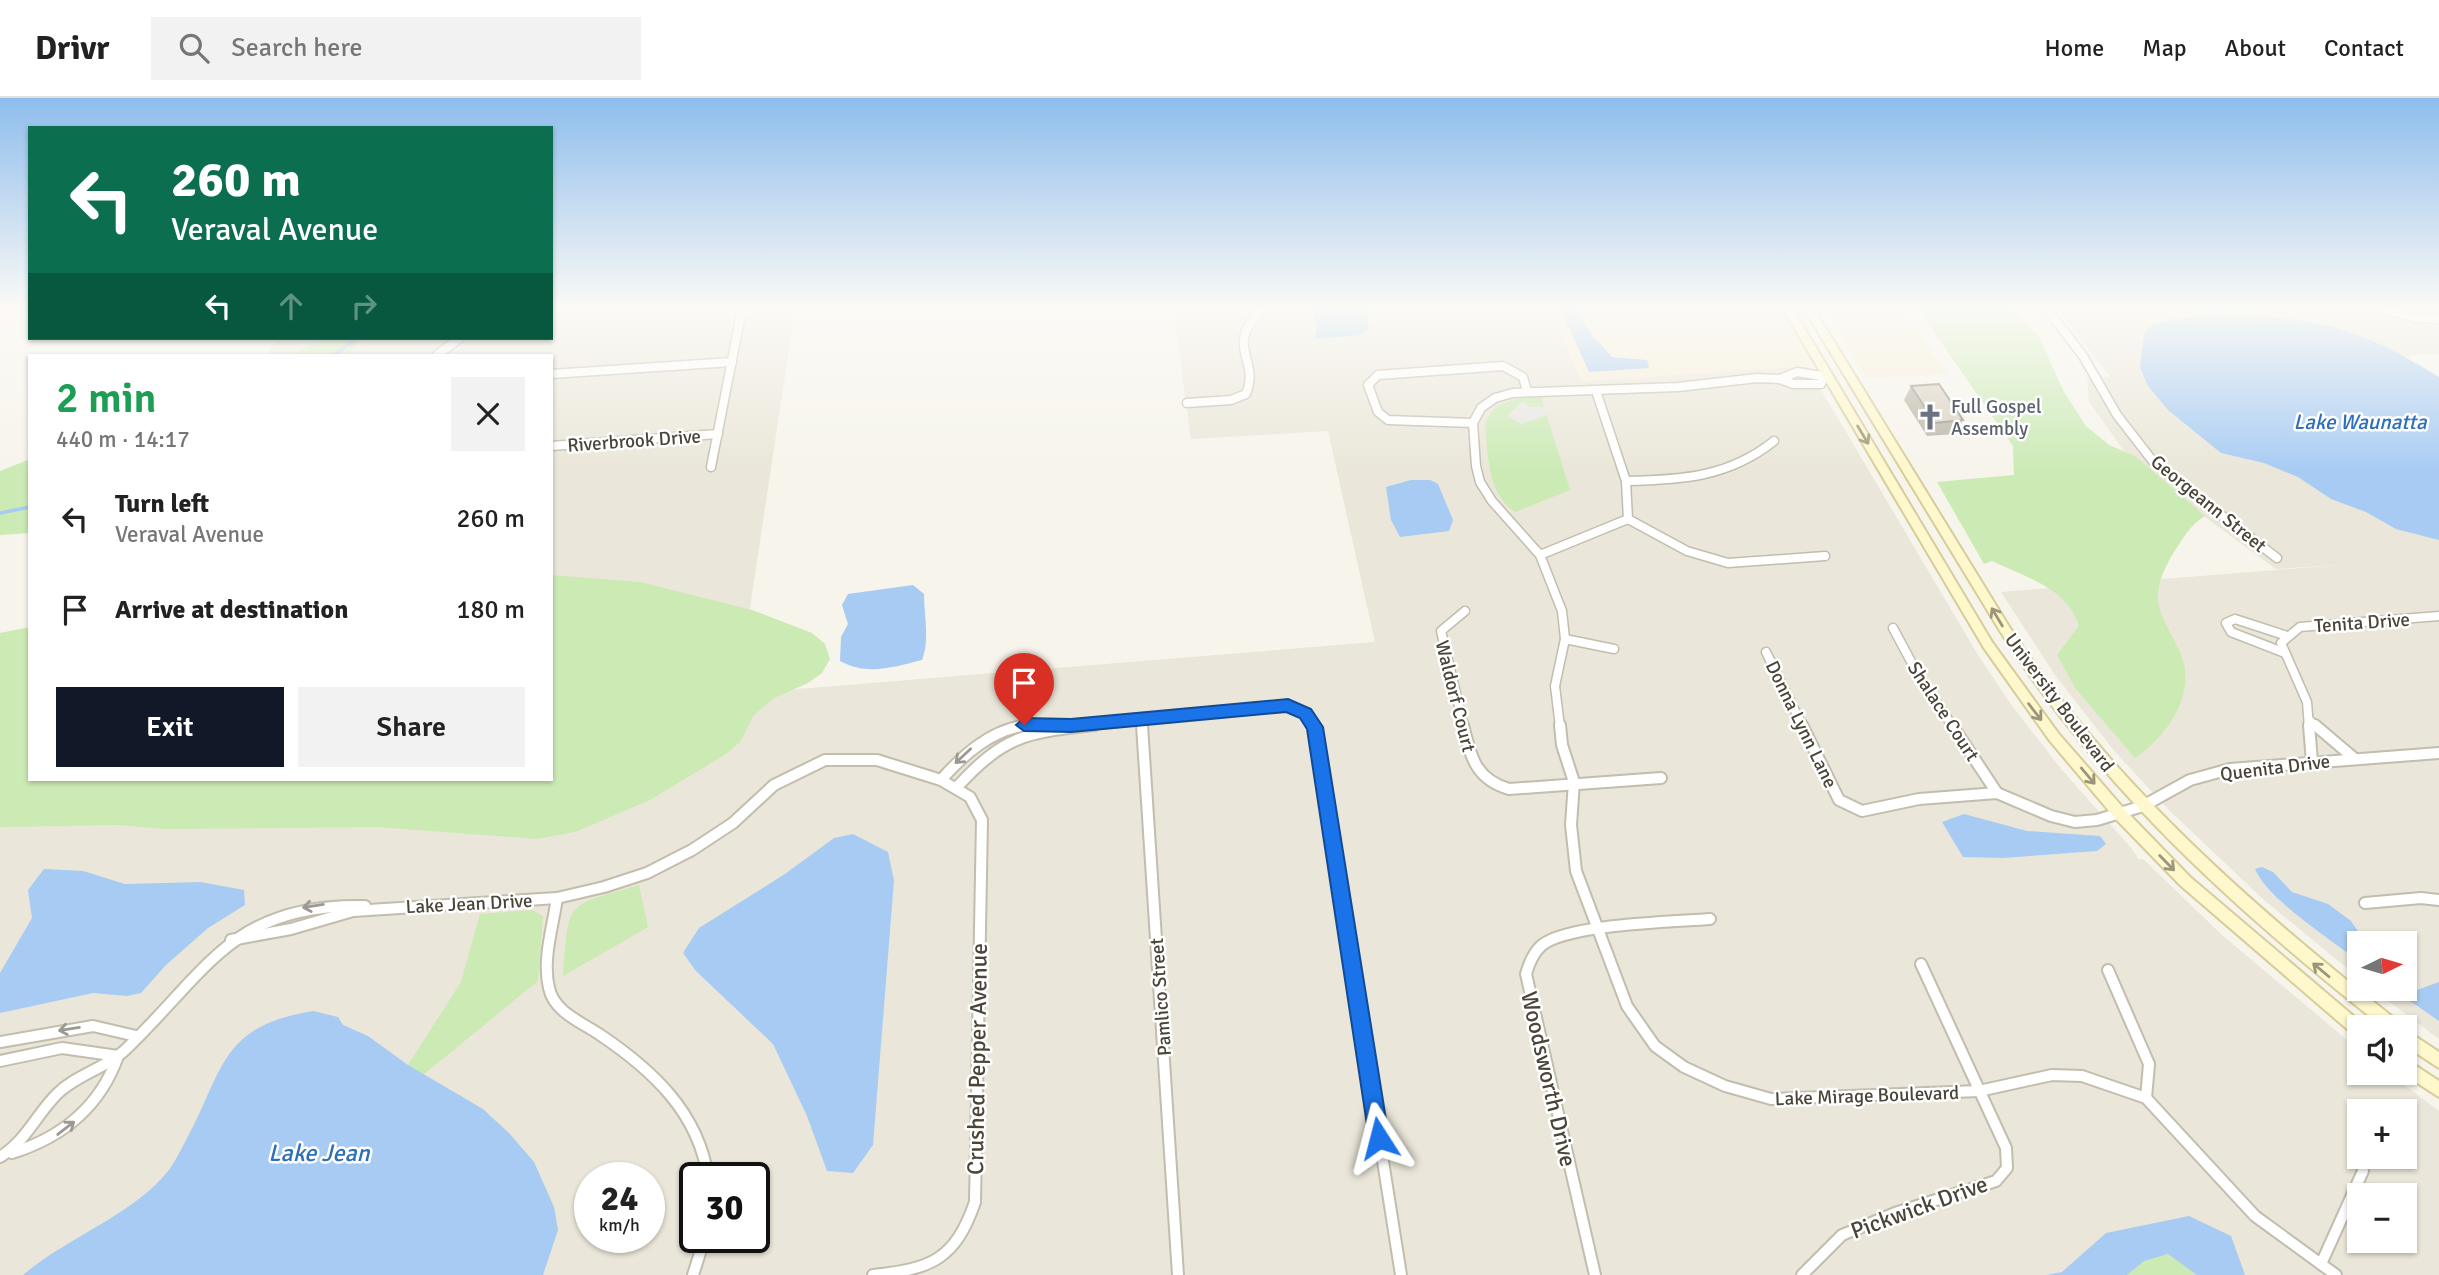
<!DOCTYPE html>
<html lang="en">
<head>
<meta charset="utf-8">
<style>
  :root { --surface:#fff; --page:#f2f2f2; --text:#222; --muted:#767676; --line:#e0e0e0; --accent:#111827 }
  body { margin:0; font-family:Signika,sans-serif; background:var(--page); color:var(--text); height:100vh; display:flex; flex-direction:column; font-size:26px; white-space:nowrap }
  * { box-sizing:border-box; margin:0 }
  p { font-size:23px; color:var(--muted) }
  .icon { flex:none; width:38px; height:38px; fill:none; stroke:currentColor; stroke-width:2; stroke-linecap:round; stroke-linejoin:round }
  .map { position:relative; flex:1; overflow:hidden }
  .side { position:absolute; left:28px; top:256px; width:525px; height:427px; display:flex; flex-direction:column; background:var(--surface); border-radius:0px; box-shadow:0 2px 5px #0004 }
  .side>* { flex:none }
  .guide { position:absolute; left:28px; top:28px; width:525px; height:214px; border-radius:0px; box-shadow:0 2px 5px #0004; background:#0b6e4f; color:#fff; overflow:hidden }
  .needle { width:46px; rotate:85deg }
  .fabs { position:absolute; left:2347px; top:833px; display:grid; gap:14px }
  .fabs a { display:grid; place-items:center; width:70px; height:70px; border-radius:0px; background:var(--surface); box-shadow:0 2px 5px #0004; font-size:35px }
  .speed { position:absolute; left:574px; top:1064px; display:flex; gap:14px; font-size:35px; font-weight:700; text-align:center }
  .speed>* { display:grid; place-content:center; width:91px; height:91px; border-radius:50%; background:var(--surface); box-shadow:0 2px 5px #0004; line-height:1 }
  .speed small { font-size:18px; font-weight:400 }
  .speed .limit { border:4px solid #111; border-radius:10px; background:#fff; color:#111 }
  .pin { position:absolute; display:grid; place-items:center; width:60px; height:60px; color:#fff; margin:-72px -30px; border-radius:50% 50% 50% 0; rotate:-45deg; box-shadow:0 0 7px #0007 }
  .pin .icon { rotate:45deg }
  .me { position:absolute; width:77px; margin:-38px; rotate:351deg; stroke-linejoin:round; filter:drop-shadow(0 0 5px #0008) }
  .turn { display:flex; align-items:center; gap:24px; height:147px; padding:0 28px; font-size:32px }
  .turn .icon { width:91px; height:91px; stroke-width:2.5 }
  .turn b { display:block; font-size:49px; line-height:60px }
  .lanes { display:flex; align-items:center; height:66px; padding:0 28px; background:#0003; justify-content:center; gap:35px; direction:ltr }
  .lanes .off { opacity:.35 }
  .round { display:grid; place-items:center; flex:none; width:74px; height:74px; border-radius:0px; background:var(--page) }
  .headline { display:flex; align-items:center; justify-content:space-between; height:119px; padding:0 28px }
  h1 { font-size:42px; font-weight:600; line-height:52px; color:#1e9e55 }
  .primary-button { display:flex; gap:14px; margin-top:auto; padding:14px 28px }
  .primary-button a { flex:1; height:80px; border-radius:0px; background:var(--accent); color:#fff; font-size:28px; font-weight:600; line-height:80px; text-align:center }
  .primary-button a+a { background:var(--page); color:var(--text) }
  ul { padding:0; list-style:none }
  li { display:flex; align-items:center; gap:21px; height:91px; padding:0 28px }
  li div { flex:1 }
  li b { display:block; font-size:26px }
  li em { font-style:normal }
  header { display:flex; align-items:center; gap:42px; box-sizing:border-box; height:98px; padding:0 35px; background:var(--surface); border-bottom:2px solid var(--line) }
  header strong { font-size:33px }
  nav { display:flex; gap:38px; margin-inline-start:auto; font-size:24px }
  .search { width:490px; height:63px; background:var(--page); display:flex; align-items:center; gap:18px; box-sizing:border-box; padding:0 24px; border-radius:0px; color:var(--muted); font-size:26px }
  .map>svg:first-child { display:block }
  .residential { fill:#eae6d9; fill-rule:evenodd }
  .commercial { fill:#f7edd7 }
  .green { fill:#cbeab4 }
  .parking { fill:#e8e6e2 }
  .water { fill:#a7cbf3 }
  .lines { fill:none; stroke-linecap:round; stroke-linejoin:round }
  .stream { stroke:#a7cbf3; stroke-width:3.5 }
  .street-far1-casing { stroke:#c2bdad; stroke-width:11 }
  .street-casing { stroke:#c2bdad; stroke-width:14 }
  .secondary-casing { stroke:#d6cd9a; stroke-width:4 }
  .street-far1 { stroke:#fff; stroke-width:8 }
  .street { stroke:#fff; stroke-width:10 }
  .secondary { fill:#fff8cc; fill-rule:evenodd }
  .wall { fill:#bab4a5 }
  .building { fill:#d8d1c0; stroke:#979286; stroke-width:2 }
  .oneway { stroke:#9b967b }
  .oneway2 { stroke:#9b9992 }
  .route { fill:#1a73e8; stroke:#114b97; stroke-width:2 }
  .labels { text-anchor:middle; stroke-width:5; stroke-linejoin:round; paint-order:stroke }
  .worship-label { font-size:19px; fill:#5b616d; stroke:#fff; text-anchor:start }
  .street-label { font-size:19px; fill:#4a4538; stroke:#fff }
  .water-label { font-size:21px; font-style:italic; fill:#2d6fba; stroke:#fff }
  .near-street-label { font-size:23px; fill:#4a4538; stroke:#fff }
  .near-water-label { font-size:24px; font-style:italic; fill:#2d6fba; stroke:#fff }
</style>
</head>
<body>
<header>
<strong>Drivr</strong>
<div class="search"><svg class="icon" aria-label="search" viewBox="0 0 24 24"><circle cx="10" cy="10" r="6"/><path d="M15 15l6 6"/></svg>Search here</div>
<nav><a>Home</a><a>Map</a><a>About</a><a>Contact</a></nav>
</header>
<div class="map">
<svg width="2439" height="1177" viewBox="0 0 2439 1177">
  <rect width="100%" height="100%" fill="#f6f4eb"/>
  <g class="residential">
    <path d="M551 211H795L737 596 1375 544 1328 333 1191 341 1173 211H1551L1581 283 1807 268 1978 557 2012 608 2062 672 2132 751 2139 762 2143 761 2223 838 2359 952V975H2388L2439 1013V1177H0V654L30 681H551V257H267L277 240H551ZM2359 1013H2404V1059H2359ZM590 1080H649V1139H590ZM695 1080H754V1139H695ZM2359 1097H2404V1143H2359Z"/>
    <path d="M2057 211H2439V256L2303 265 2439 351V941L2372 891H2404V845H2359V880L2264 802 2171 714 2116 655 2055 577 2001 494 2339 467 2276 471 2134 367 2089 304 2087 280 2110 278Z"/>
  </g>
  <g class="commercial">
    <path d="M1551 211H1788L1820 267 1581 283Z"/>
    <path d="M1825 211H1901L1948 276 1867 280Z"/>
  </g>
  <g class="green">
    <path d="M1918 211H2010L2038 237 2064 294 2086 328 2109 347 2135 358 2205 418C2190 427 2184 439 2174 454 2167 466 2159 480 2158 494 2155 513 2173 537 2180 554 2198 595 2168 637 2135 660L2076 591 2057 557 2079 528C2068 490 2025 479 1992 463L1984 466 1937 384 2014 377 2013 348Z"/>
    <path d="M325 240H361L349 257H291Z"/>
    <path d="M1526 299H1541L1570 392 1515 414C1490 397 1489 367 1486 340 1486 332 1483 326 1488 319 1496 305 1511 302 1526 299Z"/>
    <path d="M30 361V435L0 437V373Z"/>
    <path d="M551 477 640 484 752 512 812 535 825 546 830 561 822 575 808 585 774 600 753 618 741 643 726 656 650 702 575 734 536 741 378 729 164 731 118 727 0 729V535L30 529V681H551Z"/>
    <path d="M639 787 648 829 563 878C569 800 565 809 639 787Z"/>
    <path d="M532 812 543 818 538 883 423 977 408 967 461 884 480 816Z"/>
    <path d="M2169 1156 2197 1177H2127L2144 1163Z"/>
  </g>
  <path class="parking" d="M1522 304 1531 309H1544L1547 317 1522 326 1507 318Z"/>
  <g class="water">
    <path d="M1313 211H1366L1369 231 1361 237 1315 241 1317 229Z"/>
    <path d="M1561 211H1575L1593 238 1612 259 1647 262 1649 270 1589 274Z"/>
    <path d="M2215 216C2245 218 2276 218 2306 223 2353 230 2399 254 2439 279V442L2396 431 2366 414 2331 401 2298 379 2264 365 2221 355 2168 312 2148 288 2140 269 2144 236 2151 228 2169 222Z"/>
    <path d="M1411 382H1430L1438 386 1453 422 1449 433 1400 439 1391 422 1386 389Z"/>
    <path d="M913 487 924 496C924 518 930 543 922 562 894 569 867 578 840 563L841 539 848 526 842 507 848 496Z"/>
    <path d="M1964 716 2027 733 2100 738 2106 746 2097 753 2003 760 1963 759 1942 724Z"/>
    <path d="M853 736 888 754 894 782 873 1047 853 1075 827 1073 807 1018 773 946 696 873 683 855 699 830 785 776 834 740Z"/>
    <path d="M2262 769 2273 774 2292 794 2328 806 2351 823 2366 845H2359V864C2331 841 2268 802 2255 771Z"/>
    <path d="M44 771 83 773 125 786 200 784 244 792 245 807 208 830 166 867 141 895 127 898 93 895 0 915V875L32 820 28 792Z"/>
    <path d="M2405 883 2417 892 2439 884V923L2393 891H2404Z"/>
    <path d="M313 913 338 919 343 927 368 938 408 967 483 1011 509 1035 534 1064 554 1109 558 1132 543 1177H23C65 1141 127 1119 162 1080 172 1070 178 1057 185 1044 225 971 218 929 313 913Z"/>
    <path d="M2189 1118 2231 1138 2245 1177H2197L2168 1156 2144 1163 2127 1177H2046L2062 1174 2106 1135Z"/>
  </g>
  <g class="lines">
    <g class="stream">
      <path d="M334 257 357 240"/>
      <path d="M0 415 30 409"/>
    </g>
    <g class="street-far1-casing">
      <g id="street-far1">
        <path d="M2047 211 2083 258 2117 317 2155 366 2277 460"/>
        <path d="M2383 211 2415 220 2439 221"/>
        <path d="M437 257 460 240"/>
        <path d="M551 276 732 264"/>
        <path d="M1780 281 1797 274 1828 279"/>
        <path d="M1187 305 1231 302 1246 296C1261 260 1222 249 1263 211"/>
        <path d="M1473 325 1388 322 1378 314 1368 287 1378 277 1503 268 1523 279 1527 293"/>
        <path d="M551 348 718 336"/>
        <path d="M711 369 742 211"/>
        <path d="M1626 383C1682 382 1729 379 1774 343"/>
        <path d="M1628 421 1687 453 1728 465 1825 458"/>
        <path d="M1540 457 1628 421 1626 383 1596 293"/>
        <path d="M1893 530 1915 571 1953 629"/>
        <path d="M1565 541 1614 551"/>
        <path d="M1766 554 1803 629"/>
        <path d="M2285 555 2231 534 2226 525 2235 521 2287 538"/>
        <path d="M1142 621 1143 629"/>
        <path d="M2309 622 2317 629"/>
        <path d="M1017 629 1056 626"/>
        <path d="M1078 629 1288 607 1305 616 1315 629"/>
        <path d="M1464 629 1441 533 1465 513"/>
        <path d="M1560 629 1555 588 1565 541 1562 513 1540 457 1492 403 1480 384 1476 368 1473 325 1481 310 1495 300 1513 295 1678 289 1757 280 1780 281 1793 286H1821L1823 279"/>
        <path d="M2309 629 2307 604 2281 545 2300 529 2439 518"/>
      </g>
    </g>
    <g class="street-casing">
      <g id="street">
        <path d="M1142 627 1178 1177"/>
        <path d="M1314 627 1401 1177"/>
        <path d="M1463 627C1471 659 1475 681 1509 691L1661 680"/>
        <path d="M1560 627 1562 647 1574 684 1571 727 1576 773 1627 908 1655 948 1684 969 1725 988 1771 1001 1979 993 2052 977 2082 978 2146 1000 2255 1118 2336 1177"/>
        <path d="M1802 627 1839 702 1862 713 1919 701 1997 695 2051 718 2075 724 2097 722 2143 708 2190 682 2230 671 2439 655"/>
        <path d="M1952 627 1997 695"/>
        <path d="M2309 627 2312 664"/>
        <path d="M2315 627 2355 661"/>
        <path d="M941 682C964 656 991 632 1027 627"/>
        <path d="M957 689C1006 636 1026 635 1095 627"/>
        <path d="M557 800C553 828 542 862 549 890 554 914 581 924 599 936 651 971 699 1014 708 1080"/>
        <path d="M2365 805 2421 800 2439 802"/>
        <path d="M231 842 291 831 353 813 557 800 604 789 647 775 692 752 733 725 774 687 825 662H877L941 682 970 699 982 722 975 1104C955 1162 931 1171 873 1177"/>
        <path d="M2108 872 2149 966 2146 1000"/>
        <path d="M0 944 93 928 136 938"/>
        <path d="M0 963 62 950 118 958"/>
        <path d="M12 1055C63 1039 100 1009 118 958"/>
        <path d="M0 1059C26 1043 36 1017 57 996 76 977 104 971 124 953 208 873 232 805 365 808"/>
        <path d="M2321 1166 2363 1073"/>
        <path d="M693 1177 705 1139"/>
        <path d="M1595 1177 1526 876C1529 865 1533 855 1542 847 1569 826 1673 824 1710 821"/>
        <path d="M1802 1177 1842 1137 1895 1115 1996 1083 2007 1070 2006 1050 1921 866"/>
      </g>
    </g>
    <g class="secondary-casing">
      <g id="secondary">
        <path d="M1783 211H1793L1992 544 2058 635 2125 712 2190 779 2364 927 2365 929H2359V939L2354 937 2180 787 2115 720 2050 643 1984 550Z"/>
        <path d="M1804 211H1814L2008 527C2110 684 2253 809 2399 924L2401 929H2383C2239 815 2099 690 2000 533Z"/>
        <path d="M2404 931 2439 954V970L2404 947Z"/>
        <path d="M2404 960 2439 983V999L2402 975H2404Z"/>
      </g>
    </g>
    <use href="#street-far1" class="street-far1"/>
    <use href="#street" class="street"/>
    <use href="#secondary" class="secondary"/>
  </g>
  <path class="wall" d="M1911 288 1963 322 1956 336 1927 338 1904 302Z"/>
  <path class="building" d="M1939 286 1963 322 1935 325 1911 288Z"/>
  <defs><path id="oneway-shaft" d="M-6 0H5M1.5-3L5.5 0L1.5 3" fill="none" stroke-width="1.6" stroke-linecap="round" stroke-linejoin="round" transform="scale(1.75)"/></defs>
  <g class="oneway">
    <use href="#oneway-shaft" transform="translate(1863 337) rotate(59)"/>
    <use href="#oneway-shaft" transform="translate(1997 519) rotate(-121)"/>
    <use href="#oneway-shaft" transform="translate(2035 614) rotate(52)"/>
    <use href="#oneway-shaft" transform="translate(2088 678) rotate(50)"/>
    <use href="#oneway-shaft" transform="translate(2167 765) rotate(46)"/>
    <use href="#oneway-shaft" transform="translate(2321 872) rotate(-140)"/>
  </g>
  <g class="oneway2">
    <use href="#oneway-shaft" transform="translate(963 658) rotate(137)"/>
    <use href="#oneway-shaft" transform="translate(313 808) rotate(171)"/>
    <use href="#oneway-shaft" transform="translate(69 931) rotate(171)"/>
    <use href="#oneway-shaft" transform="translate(66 1030) rotate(-38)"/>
  </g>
  <linearGradient id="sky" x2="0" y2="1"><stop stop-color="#8ebdec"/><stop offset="0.56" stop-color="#fbfaf6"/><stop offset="1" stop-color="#fbfaf6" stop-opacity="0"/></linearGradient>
  <rect width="2439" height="375" fill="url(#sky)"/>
  <path class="route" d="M1288 601 1311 611 1323 629 1389 1040 1386 1047 1379 1050 1372 1047 1369 1040 1307 631 1300 620 1286 614 1071 634 1024 633 1016 627 1024 620 1071 621Z"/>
  <defs>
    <g id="church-bare" transform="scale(2.1)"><path d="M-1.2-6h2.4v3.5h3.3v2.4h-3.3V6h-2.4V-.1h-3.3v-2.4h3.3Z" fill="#6b7280" stroke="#fff" stroke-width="2.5" paint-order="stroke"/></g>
  </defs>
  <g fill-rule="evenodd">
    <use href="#church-bare" x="1930" y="319"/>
  </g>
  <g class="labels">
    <g class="worship-label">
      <text x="1951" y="315">Full Gospel<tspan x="1951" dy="22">Assembly</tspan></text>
    </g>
    <g class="street-label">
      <text transform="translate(634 342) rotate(-4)" y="7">Riverbrook Drive</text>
      <text transform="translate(2209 405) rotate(39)" y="7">Georgeann Street</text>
      <text transform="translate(2362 524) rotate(-4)" y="7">Tenita Drive</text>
      <text transform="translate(1456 598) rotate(76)" y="7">Waldorf Court</text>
      <text transform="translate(2060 604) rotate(53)" y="7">University Boulevard</text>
      <text transform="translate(1944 613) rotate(57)" y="7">Shalace Court</text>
      <text transform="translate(1802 626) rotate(64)" y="7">Donna Lynn Lane</text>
      <text transform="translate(2275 669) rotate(-7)" y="7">Quenita Drive</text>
      <text transform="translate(469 805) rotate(-3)" y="7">Lake Jean Drive</text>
      <text transform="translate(1160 899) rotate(-94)" y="7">Pamlico Street</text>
      <text transform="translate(1867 997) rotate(-2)" y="7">Lake Mirage Boulevard</text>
    </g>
    <g class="water-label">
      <text x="2360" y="331">Lake Waunatta</text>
    </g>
    <g class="near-street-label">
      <text transform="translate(977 961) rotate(-89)" y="8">Crushed Pepper Avenue</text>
      <text transform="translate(1549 981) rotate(77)" y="8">Woodsworth Drive</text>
      <text transform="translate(1919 1109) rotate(-20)" y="8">Pickwick Drive</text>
    </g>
    <g class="near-water-label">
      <text x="319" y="1063">Lake Jean</text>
    </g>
  </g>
</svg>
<div class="fabs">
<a><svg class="needle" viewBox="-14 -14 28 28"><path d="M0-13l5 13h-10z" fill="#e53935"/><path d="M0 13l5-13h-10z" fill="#767676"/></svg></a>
<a><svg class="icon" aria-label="sound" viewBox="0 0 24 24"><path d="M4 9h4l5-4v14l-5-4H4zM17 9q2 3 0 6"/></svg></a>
<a>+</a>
<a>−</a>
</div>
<div class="speed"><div>24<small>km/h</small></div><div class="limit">30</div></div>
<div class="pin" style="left:1024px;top:627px;background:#d93025"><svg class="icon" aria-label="arrive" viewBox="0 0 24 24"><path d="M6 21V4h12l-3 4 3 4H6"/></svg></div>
<svg class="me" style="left:1379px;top:1040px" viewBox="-20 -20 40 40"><path d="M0-17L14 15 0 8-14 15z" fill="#1a73e8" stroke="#fff" stroke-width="4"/></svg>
<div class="guide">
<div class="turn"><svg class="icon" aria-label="left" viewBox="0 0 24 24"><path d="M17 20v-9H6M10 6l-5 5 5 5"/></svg><div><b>260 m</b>Veraval Avenue</div></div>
<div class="lanes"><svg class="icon" aria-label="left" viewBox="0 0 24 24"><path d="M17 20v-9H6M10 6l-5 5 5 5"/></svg><svg class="icon off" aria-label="ahead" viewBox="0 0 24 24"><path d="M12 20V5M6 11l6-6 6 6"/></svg><svg class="icon off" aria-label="right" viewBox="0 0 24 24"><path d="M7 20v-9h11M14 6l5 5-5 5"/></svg></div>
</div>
<section class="side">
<div class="headline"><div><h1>2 min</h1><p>440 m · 14:17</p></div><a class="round"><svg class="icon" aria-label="close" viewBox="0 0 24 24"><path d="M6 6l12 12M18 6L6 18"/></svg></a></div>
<ul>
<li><svg class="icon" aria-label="left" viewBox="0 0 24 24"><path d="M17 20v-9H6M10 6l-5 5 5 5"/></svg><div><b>Turn left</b><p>Veraval Avenue</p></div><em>260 m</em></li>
<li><svg class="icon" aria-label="arrive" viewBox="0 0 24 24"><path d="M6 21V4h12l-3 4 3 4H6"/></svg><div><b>Arrive at destination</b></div><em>180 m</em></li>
</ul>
<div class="primary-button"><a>Exit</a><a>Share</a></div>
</section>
</div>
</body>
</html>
